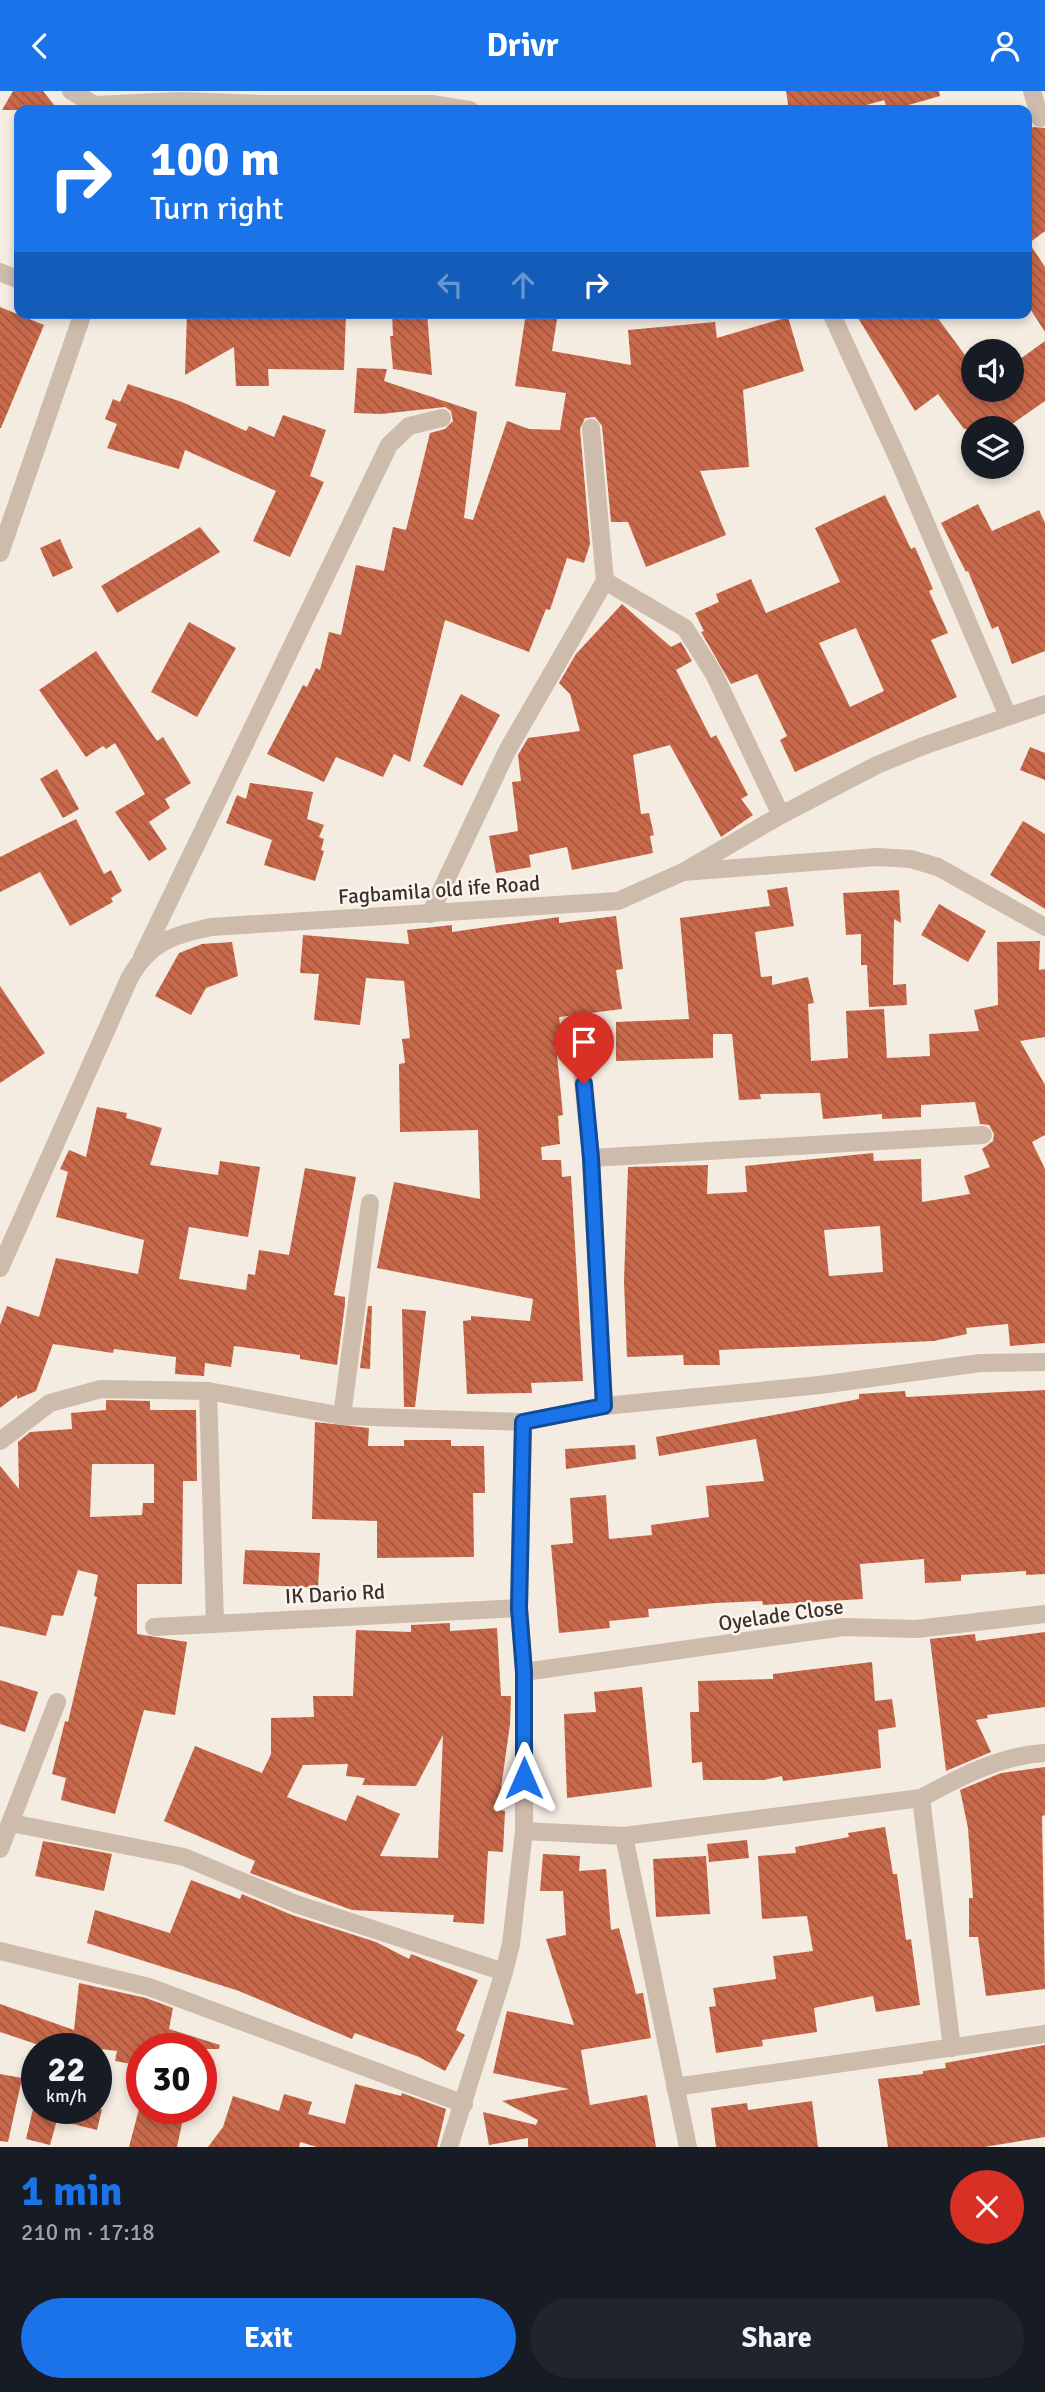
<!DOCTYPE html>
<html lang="en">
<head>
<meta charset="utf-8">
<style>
  :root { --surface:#171b24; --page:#20242c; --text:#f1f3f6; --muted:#9ea1a6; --accent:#1a73e8 }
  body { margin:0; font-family:Signika,sans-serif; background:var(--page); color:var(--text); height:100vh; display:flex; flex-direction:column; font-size:26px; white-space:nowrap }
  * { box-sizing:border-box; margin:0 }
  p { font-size:23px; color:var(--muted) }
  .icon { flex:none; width:38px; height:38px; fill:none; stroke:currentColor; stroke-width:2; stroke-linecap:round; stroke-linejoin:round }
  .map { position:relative; height:2056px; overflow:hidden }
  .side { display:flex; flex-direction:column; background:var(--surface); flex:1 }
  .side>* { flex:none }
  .guide { position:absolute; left:14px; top:14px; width:1018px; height:214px; border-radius:14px; box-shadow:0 4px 10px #0003; background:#1a73e8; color:#fff; overflow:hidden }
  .buttons { position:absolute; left:961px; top:248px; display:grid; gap:14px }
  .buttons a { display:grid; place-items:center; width:63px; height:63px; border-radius:50%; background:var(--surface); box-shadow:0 4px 10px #0003; font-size:35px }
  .speed { position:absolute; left:21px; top:1942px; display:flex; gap:14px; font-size:35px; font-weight:700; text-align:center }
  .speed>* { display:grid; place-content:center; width:91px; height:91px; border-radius:50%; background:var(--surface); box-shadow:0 4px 10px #0003; line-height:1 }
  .speed small { font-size:18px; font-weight:400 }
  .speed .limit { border:10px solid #d22; background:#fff; color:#111 }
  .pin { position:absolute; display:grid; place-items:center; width:60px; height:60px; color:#fff; margin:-72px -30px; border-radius:50% 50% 50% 0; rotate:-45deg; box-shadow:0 0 7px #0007 }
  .pin .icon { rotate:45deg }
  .me { position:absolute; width:77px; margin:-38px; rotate:0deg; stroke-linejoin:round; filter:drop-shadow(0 0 5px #0008) }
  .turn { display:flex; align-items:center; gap:24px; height:147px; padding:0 21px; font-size:32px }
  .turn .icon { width:91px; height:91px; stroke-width:2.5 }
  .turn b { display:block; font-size:49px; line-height:60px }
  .lanes { display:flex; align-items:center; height:66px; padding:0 21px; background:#0003; justify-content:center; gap:35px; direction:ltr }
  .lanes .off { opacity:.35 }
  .round { display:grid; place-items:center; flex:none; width:74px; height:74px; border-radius:37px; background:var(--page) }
  .overview { display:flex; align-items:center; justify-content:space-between; height:119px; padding:0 21px }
  h1 { font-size:42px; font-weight:800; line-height:52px; color:var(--accent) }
  .cta { display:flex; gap:14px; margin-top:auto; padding:14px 21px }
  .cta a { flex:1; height:80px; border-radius:42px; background:var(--accent); color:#fff; font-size:28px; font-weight:800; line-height:80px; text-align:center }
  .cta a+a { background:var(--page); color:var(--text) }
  header { display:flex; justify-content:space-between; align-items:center; height:91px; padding:0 21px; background:var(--accent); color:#fff; font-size:32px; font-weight:800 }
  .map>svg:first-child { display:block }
  .building { fill:url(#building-back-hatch); fill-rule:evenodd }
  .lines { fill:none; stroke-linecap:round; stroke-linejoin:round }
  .minor { stroke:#cdbbac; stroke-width:18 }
  .tertiary { stroke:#cdbbac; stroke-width:18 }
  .route-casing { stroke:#114b97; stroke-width:18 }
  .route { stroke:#1a73e8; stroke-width:12 }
  .labels { text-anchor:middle; stroke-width:5; stroke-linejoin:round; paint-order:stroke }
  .street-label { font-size:21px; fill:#3b302b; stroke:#fbf5ee }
</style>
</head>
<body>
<header><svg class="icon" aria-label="back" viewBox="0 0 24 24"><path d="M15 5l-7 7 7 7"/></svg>Drivr<svg class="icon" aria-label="person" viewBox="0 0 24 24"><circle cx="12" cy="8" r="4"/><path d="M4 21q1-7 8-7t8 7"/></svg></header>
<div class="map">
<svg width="1045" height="2056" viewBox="0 0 1045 2056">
  <defs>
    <pattern id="building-back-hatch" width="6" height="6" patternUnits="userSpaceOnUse" patternTransform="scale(1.75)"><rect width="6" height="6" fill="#c8694b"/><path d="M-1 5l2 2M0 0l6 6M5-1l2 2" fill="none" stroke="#a4573f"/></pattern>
  </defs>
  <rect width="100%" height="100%" fill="#f4ebe1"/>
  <g class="building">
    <path d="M13 0H43L58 19H2Z"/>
    <path d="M786 0H939L940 5 891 19H888L884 9 849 19H789Z"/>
    <path d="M1034 36 1045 37V140L1029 152 1045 176V241L1027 213V38Z"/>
    <path d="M0 216 44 234 1 337H0Z"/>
    <path d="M187 222H346L344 279 268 278 269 295H236L234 256 185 284Z"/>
    <path d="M392 222H427L432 284 393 278 390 245H393Z"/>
    <path d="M526 222H558L552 260 631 274 628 239 715 231 717 247 788 226 804 280 743 299 749 376 700 380 726 444 646 476 628 431H611L602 335 595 326 585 327 580 338 590 453 584 472 567 467 550 519 546 518 529 561 445 529 410 671 394 663 383 686 336 666 324 691 267 663 303 594 307 596 316 577 320 579 329 541 341 544 356 474 384 480 393 436 406 439 430 342 445 338 453 330 451 320 445 316 381 323 354 322 357 277 387 278 384 290 477 321 464 427 473 429 507 330 529 338 560 339 566 302 515 295Z"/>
    <path d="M855 222H934L973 275V299H1012V274L1045 250V310L1005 338H964L938 303 915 320Z"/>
    <path d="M128 293 182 311 246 340 249 335 274 346 283 324 326 339 310 385 324 391 290 466 253 450 276 400 185 359 179 378 107 357 117 333 105 328 113 308 120 311Z"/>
    <path d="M885 404 911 458 915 456 933 498 929 500 948 542 931 549 957 606 795 681 780 649 787 645 757 583 731 593 701 541 704 540 695 522 719 511 716 503 751 488 766 522 840 491 815 437ZM856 537 884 600 850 616 819 552Z"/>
    <path d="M978 413 992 440 1039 419 1045 432V560L1012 573 998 535 992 538 968 480 966 481 941 432Z"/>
    <path d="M200 436 220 461 117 522 101 495Z"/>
    <path d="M60 448 73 477 53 486 40 457Z"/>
    <path d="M622 513 671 556 681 551 692 570 676 579 711 647 716 644 748 704 741 708 753 724 721 746 670 654 633 664 641 723 649 722 654 744 650 745 653 762 572 779 567 756 529 764 531 776 496 782 489 745 518 740 512 691 521 690 518 664 528 647 580 640 570 603 559 592 576 563Z"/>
    <path d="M189 531 236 557 197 626 151 601Z"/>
    <path d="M96 560 157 650 163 646 191 692 165 708 170 717 149 731 167 758 149 770 115 721 145 703 115 652 106 658 103 655 86 666 39 599Z"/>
    <path d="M461 603 500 624 462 695 423 675Z"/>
    <path d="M1030 656 1045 662V689L1020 679Z"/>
    <path d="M57 678 79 718 63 727 40 688Z"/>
    <path d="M250 692 313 701 307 728 324 734 319 746 324 748 321 759 324 760 315 790 264 774 272 749 226 732 237 704 246 708Z"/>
    <path d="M76 728 104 783 111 779 122 800 111 807 113 811 70 835 40 781 0 801V766Z"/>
    <path d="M1023 730 1045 743V818L990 784Z"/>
    <path d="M787 796 794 835 755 841 761 886 772 885V894L808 886 814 912 808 913 811 970 848 967 846 920 884 918 887 967 930 965 929 943 979 940 974 919 998 914 997 851 1040 850 1039 879 1045 878V946L1020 950 1045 994V1044L1032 1051 1045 1078V1252L1010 1255 1008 1233 966 1237 967 1243 934 1250 719 1259 720 1274H684L683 1264 627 1266 624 1190 628 1076 708 1074 707 1103 747 1101 745 1075 873 1062 874 1070 921 1068 922 1111 970 1103 964 1085 990 1076 982 1058 993 1050 994 1043 989 1034 980 1033 975 1011 921 1014V1026L882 1028V1023L823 1028 820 1002 760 1003 761 1008 739 1009 732 943H713V967L616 970V931L689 928 680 827 770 815 767 799ZM880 1135 883 1181 829 1185 824 1139Z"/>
    <path d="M899 799 901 832 894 828 893 894 906 893 907 914 869 916 867 874H861V843L846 844 843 802Z"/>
    <path d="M939 813 986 840 968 871 921 844Z"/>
    <path d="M616 825 623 878 616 879 622 918 559 926 564 963 557 964 563 1024 558 1025 560 1053 541 1056 542 1069H561L562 1086 571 1085 583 1290 531 1292 532 1302 467 1303 463 1230 471 1229V1225L530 1230 533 1208 377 1177 394 1091 480 1108 478 1039 400 1041 399 973 405 972 402 948 410 947 404 890 366 887 360 934 314 929 319 883 300 882 303 844 409 853 407 839 452 834V841L559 826V832Z"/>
    <path d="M232 851 238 885 206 897 191 924 155 905 179 862 202 853Z"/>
    <path d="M0 895 45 962 0 992Z"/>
    <path d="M97 1016 127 1022 126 1027 162 1037 150 1074 218 1084 220 1070 260 1076 248 1146 189 1136 179 1188 246 1199 248 1183 255 1184 259 1159 289 1164 305 1077 356 1086 334 1204 345 1206V1213L337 1274 300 1268V1264L234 1255 231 1276 205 1272 204 1285 175 1283 176 1266 114 1258 113 1262 53 1253 36 1300 17 1308V1304L0 1317V1234L7 1215 39 1226 56 1167 138 1183 144 1149 56 1126 68 1081 60 1078 69 1059 86 1066Z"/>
    <path d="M368 1215H372L370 1278 360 1277Z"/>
    <path d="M402 1218 426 1220 415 1316H404Z"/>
    <path d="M1045 1299V1483L1026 1484V1480L961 1484V1490L925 1492 924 1468 860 1473 863 1508 763 1514 762 1510 716 1512 648 1518 649 1526 609 1530 610 1537 559 1542 551 1454 573 1452 570 1407 606 1404 609 1448 652 1444 651 1434 709 1426 706 1395 764 1390 756 1348 659 1365 656 1346 859 1308V1303L905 1300 906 1306Z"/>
    <path d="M106 1309 150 1310V1319H196L197 1390H183L182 1493H137V1543L187 1551 175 1624 144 1619 115 1723 61 1709 66 1687 52 1683 65 1630 68 1631 97 1506 94 1505 98 1484 78 1479 63 1525 52 1524 46 1545 0 1535V1375L19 1398 18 1351 30 1341 72 1338 71 1322 106 1319ZM92 1373H154V1412H143L142 1424 90 1426Z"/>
    <path d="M315 1331 369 1337 368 1355H404V1349H451V1355H484L485 1402H473L474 1466 377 1467V1430L312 1428Z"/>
    <path d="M635 1354 636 1368 566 1378 565 1358Z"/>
    <path d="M245 1459 320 1462 318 1497 243 1493Z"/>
    <path d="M450 1532V1540L497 1537 501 1605H511L510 1633 498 1719 505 1720 503 1761 488 1760 484 1833 453 1831 454 1824 352 1819 250 1782 255 1770 164 1730 195 1655 262 1682 271 1663V1627L314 1626 313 1605H353L356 1539 411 1541V1534ZM443 1644 438 1767 380 1765 400 1723 357 1704 346 1730 287 1706 303 1674 348 1673 346 1685 365 1687 362 1694 416 1695Z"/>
    <path d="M1045 1541V1616L987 1624 988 1627 976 1629 991 1661 946 1680 930 1548 975 1543 976 1550Z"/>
    <path d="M872 1571 875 1610 892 1608 896 1636 878 1639 881 1677 783 1690 782 1685 764 1689H703L702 1671 692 1672 690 1621H699L698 1590 773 1588V1583Z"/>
    <path d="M0 1589 38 1601 25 1641 0 1633Z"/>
    <path d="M642 1596 652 1696 567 1707 564 1623 596 1621 594 1601Z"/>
    <path d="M1045 1676V1724L1042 1725 1045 1898 986 1905 978 1846H969V1807H973L968 1737 960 1699 1001 1682Z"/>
    <path d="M885 1736 893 1783H897L906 1849 911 1848 920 1914 876 1921 873 1905 814 1917 817 1941 762 1949 763 1955 716 1962 709 1916 716 1915 713 1897 776 1888 773 1865 813 1860 807 1825 762 1828 758 1765 796 1762 795 1756 849 1746 848 1742Z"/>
    <path d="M747 1749 749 1767 709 1771 707 1753Z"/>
    <path d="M43 1750 112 1763 104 1800 35 1785Z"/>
    <path d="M543 1763 580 1765 579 1780 606 1778 611 1839 619 1837 636 1903 643 1902 651 1947 581 1959 590 2014 647 2004 656 2056H528V2047L489 2054 483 2021 536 2034 538 2029 502 2010 569 1998 493 1982 507 1920 574 1934 546 1848 566 1844 563 1800H540Z"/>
    <path d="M706 1765 710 1823 656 1826 653 1768Z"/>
    <path d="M191 1789 240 1808 242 1803 292 1824 376 1851 409 1868 411 1863 478 1889 456 1939 465 1944 445 1980 419 1966 355 1942 352 1948 239 1900 87 1852 95 1819 170 1842Z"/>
    <path d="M79 1892 146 1907 173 1917 169 1938 220 1954 219 1958H142V1975L115 1970 117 1960 50 1952 48 1957 0 1941V1913L74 1939Z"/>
    <path d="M1045 1954V2046L984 2056H888L878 1988 923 1983V1980L946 1977 945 1972Z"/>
    <path d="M0 1983 22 1987 8 2051 0 2050Z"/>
    <path d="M355 1993 401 2005 402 2002 446 2018 437 2056H317L300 2051 299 2056H208L223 2036 233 2005 279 2020 284 2003 312 2011 308 2023 345 2033Z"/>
    <path d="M812 2010 818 2056H716L711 2017 747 2012 748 2019Z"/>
    <path d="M33 2018H102L97 2039 57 2029 50 2054 26 2048Z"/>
    <path d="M139 2018H185L177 2056H129Z"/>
  </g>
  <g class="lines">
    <g class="minor">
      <path d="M71 0 95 14 94 19"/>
      <path d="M1032 0 1040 27"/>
      <path d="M95 14 179 10 264 13H432L470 19"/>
      <path d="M0 181 19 189"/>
      <path d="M831 222 900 372 1008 625"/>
      <path d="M591 337 605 490 685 537 714 583 781 724"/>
      <path d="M0 462 83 222"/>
      <path d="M683 781 877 766 911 768 938 776 1045 836"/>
      <path d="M430 823 507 660 605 490"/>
      <path d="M142 866 389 354 409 335 442 327"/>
      <path d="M581 969 591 1067 604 1315"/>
      <path d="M591 1067 983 1044"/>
      <path d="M208 1300 215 1531"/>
      <path d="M342 1325 370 1112"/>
      <path d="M0 1350 50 1312 101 1298 208 1300 342 1325 523 1331 604 1315 820 1294 980 1272 1045 1271"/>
      <path d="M154 1536 519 1517"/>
      <path d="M524 1581 844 1536 916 1538 1045 1523"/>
      <path d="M921 1707 952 1957"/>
      <path d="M11 1732 184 1766 296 1813 504 1881"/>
      <path d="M524 1740 624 1745 921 1707C960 1686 1001 1664 1045 1662"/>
      <path d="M624 1745 688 2056"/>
      <path d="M0 1758 57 1611"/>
      <path d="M0 1860 149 1896 464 2013"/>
      <path d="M675 1996 1045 1943"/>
      <path d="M449 2056 504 1881 511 1853 524 1740V1581L519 1517 523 1331"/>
    </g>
    <path class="tertiary" d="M0 1177 130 886C150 851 173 844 211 836L618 810 683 781 781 724 877 674 923 655 1045 613"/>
  </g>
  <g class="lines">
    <g class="route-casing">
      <path id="route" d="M524 1687V1581L519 1517 523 1331 604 1315 591 1067 584 993"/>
    </g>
    <use href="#route" class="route"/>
  </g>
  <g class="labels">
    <g class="street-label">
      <text transform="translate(439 799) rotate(-4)" y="7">Fagbamila old ife Road</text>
      <text transform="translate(335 1503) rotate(-3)" y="7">IK Dario Rd</text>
      <text transform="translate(781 1524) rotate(-8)" y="7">Oyelade Close</text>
    </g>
  </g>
</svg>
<div class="buttons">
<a><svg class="icon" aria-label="sound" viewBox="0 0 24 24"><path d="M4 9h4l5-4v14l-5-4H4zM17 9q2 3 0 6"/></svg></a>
<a><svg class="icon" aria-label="layers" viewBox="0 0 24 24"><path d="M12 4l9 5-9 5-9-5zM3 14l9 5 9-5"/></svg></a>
</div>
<div class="speed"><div>22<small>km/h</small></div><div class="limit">30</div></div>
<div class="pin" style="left:584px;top:993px;background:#d93025"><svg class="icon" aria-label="arrive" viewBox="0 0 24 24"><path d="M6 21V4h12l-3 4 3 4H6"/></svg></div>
<svg class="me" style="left:524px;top:1687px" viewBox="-20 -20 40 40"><path d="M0-17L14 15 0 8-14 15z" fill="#1a73e8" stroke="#fff" stroke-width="4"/></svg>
<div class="guide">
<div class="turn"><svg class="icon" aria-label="right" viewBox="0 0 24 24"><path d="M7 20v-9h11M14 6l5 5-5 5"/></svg><div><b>100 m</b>Turn right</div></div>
<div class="lanes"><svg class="icon off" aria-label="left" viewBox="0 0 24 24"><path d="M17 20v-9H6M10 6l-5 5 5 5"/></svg><svg class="icon off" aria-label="ahead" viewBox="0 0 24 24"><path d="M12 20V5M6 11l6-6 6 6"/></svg><svg class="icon" aria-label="right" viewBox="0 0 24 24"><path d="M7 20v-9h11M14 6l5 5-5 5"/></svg></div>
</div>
</div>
<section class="side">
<div class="overview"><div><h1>1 min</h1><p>210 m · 17:18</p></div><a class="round" style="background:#d93025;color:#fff"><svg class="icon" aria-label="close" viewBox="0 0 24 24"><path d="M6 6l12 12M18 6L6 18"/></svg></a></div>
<div class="cta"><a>Exit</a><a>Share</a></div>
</section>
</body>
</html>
